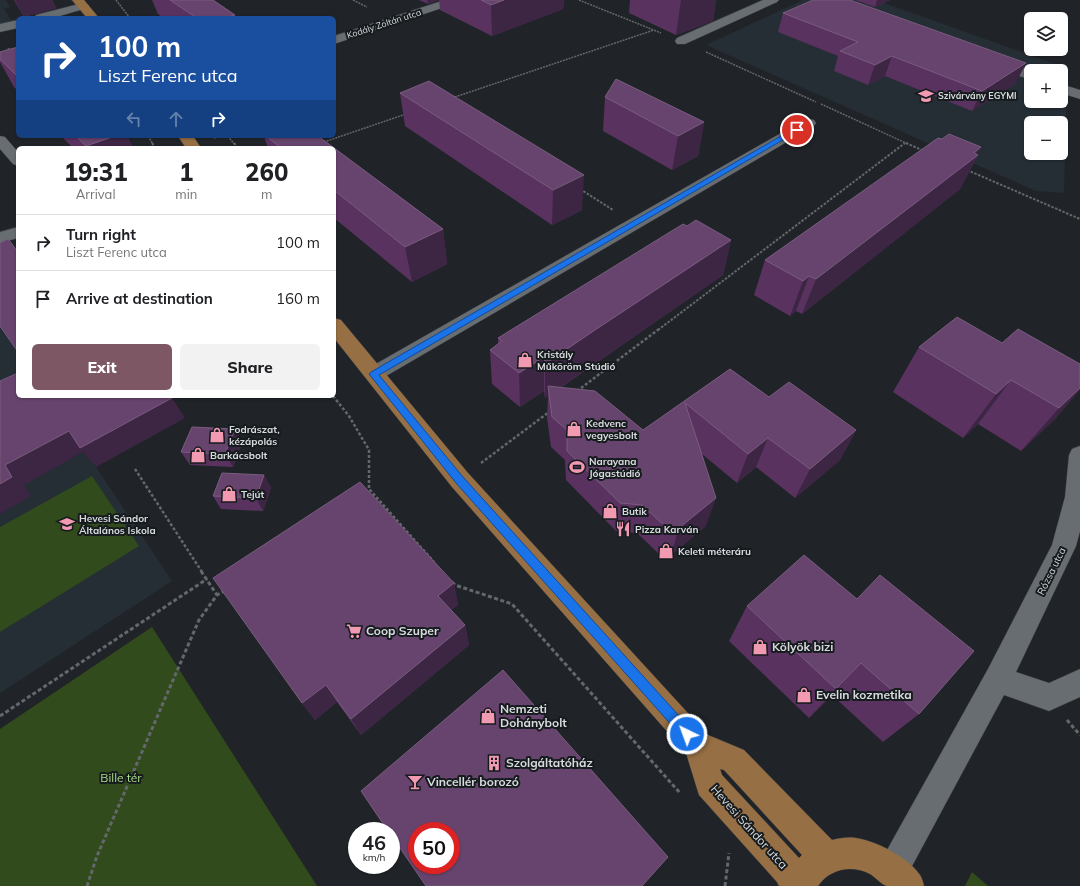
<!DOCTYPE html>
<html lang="en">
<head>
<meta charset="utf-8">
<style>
  :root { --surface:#fff; --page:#f2f2f2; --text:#202124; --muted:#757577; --line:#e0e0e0; --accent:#7e5764 }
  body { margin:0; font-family:Mulish,sans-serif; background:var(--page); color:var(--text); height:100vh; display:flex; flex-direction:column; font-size:15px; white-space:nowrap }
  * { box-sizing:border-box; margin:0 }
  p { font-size:13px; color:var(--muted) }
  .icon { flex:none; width:22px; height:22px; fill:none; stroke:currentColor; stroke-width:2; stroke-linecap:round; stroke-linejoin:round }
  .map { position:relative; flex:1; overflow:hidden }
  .panel { position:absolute; left:16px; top:146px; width:320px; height:252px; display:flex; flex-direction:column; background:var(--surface); border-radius:6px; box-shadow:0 1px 3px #0004 }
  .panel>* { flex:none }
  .hud { position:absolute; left:16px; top:16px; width:320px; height:122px; border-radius:6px; box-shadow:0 1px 3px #0004; background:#1a4fa0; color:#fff; overflow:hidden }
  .buttons { position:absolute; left:1024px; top:12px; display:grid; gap:8px }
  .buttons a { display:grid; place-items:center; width:44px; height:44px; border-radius:6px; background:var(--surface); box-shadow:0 1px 3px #0004; font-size:20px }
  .speed { position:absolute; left:348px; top:822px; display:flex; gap:8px; font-size:20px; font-weight:700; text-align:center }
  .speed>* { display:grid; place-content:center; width:52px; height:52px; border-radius:50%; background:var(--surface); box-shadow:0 1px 3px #0004; line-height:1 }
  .speed small { font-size:10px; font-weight:400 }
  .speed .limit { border:6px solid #d22; background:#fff; color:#111 }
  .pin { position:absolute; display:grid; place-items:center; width:34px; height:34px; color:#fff; margin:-17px; border:2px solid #fff; border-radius:50%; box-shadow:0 1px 4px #0007 }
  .me { position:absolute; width:44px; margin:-22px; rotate:318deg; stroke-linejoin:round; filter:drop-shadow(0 0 3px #0008) }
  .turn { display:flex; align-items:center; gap:14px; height:84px; padding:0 16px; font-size:18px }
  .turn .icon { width:52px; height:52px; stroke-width:2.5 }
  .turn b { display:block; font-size:28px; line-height:34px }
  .lanes { display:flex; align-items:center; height:38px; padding:0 16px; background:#0003; justify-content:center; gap:20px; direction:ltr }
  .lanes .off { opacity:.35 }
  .eta { display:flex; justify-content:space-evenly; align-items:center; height:68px; text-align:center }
  .eta b { font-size:24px; font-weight:800; line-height:28px }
  .cta { display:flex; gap:8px; margin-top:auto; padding:8px 16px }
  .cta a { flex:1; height:46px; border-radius:6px; background:var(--accent); color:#fff; font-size:16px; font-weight:800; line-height:46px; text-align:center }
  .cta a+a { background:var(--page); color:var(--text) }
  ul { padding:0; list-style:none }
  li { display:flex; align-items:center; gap:12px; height:56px; padding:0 16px; border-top:1px solid var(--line) }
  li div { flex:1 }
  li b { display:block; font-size:15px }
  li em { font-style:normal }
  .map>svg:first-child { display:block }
  .built { fill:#252e35; fill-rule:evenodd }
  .green { fill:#314b1c }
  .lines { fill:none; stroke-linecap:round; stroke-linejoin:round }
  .minor-casing { stroke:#3b3e42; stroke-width:1 }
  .major-casing { stroke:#3b3e42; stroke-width:1 }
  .path-far3 { stroke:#64686c; stroke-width:1.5; stroke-dasharray:2 1; stroke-linecap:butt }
  .path-far2 { stroke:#64686c; stroke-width:2; stroke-dasharray:2.5 1.5; stroke-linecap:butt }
  .path-far1 { stroke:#64686c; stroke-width:2.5; stroke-dasharray:3 2; stroke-linecap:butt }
  .path { stroke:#64686c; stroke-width:3; stroke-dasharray:4 2.5; stroke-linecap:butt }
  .minor { fill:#686d72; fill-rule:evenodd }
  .major { fill:#976f44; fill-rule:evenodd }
  .wall { fill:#5a3260 }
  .shaded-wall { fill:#3d2544 }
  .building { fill:#67446d; stroke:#795c7f; fill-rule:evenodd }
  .route { fill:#1a73e8; stroke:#114b97 }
  .labels { text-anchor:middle; stroke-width:4; stroke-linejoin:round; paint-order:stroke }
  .far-street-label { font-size:9px; fill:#d8dbde; stroke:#161b1e }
  .far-poi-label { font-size:9px; font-weight:bold; fill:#d8dbde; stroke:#161b1e; text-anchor:start }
  .poi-label { font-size:10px; font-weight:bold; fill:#d8dbde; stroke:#161b1e; text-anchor:start }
  .street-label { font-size:10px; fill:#d8dbde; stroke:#161b1e }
  .near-poi-label { font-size:12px; font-weight:bold; fill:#d8dbde; stroke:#161b1e; text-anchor:start }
  .near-park-label { font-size:12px; fill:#a9dc86; stroke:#161b1e }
  .near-street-label { font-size:12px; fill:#d8dbde; stroke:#161b1e }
</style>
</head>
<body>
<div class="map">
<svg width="1080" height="886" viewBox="0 0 1080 886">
  <rect width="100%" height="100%" fill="#202428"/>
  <g class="built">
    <path d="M0 0H6L10 7 4 9 12 21 0 23Z"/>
    <path d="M803 0H876L1066 68 1067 90 1064 193 1036 191 706 45ZM1031 71H1061V101H1031ZM1031 123H1061V153H1031Z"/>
    <path d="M18 251V396L185 418 96 467 172 581 0 693V258Z"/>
  </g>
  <g class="green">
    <path d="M92 476 139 546 0 632V527Z"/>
    <path d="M152 627 317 886H0V729Z"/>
    <path d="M972 872 988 886H965Z"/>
  </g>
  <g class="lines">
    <g class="minor-casing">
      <g id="minor">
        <path d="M445 0H462L460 2 334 44V36Z"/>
        <path d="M763 0H779L777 2 685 44H677L675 41 677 38Z"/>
        <path d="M83 3 87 4 89 6 87 8 53 18H34L36 15Z"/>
        <path d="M18 20V28L0 32V24Z"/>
        <path d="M993 58 1031 71V80L988 65 987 62 988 59Z"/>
        <path d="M1061 84 1080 90V99L1061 93Z"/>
        <path d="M809 119 814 120 816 123 814 126 381 379 374 381 367 379 364 374 367 369 804 120Z"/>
        <path d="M0 136 5 137 18 152V166L13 164 0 149Z"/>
        <path d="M18 227V238L0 243V232Z"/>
        <path d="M1080 446V531L1076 546 1016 672 1049 683 1080 669V697L1049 711 1004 695 904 881 893 886 882 881 877 870 882 859 988 669 1052 545 1065 497 1069 455 1072 449Z"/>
      </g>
    </g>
    <g class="major-casing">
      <g id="major">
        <path d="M72 0H84L99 18H87Z"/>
        <path d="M178 136H193L201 148H186Z"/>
        <path d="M334 318 341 320 468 473 708 735 744 750 832 840C840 838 848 837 856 838 876 841 908 857 920 875 922 878 923 882 924 886 912 886 899 886 887 886 882 885 875 877 870 874 852 864 829 869 818 886H779L777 882 699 795 686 753 452 487 334 338ZM720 769 724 770 802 855 799 858 722 775Z"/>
      </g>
    </g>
    <g class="path-far3">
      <path d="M116 0 130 18"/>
      <path d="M353 0 367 7"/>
      <path d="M579 0 661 33"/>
      <path d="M706 52 816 102"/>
      <path d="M0 54 10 48"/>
      <path d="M452 98 654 30"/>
      <path d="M821 104 908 144"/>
      <path d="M148 136 153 144"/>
      <path d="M228 136 234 144"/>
      <path d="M214 138 221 136"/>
      <path d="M324 142 406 114"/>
    </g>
    <g class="path-far2">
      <path d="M152 143 155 148"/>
      <path d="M234 143 238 148"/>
      <path d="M906 143 924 151"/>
      <path d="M967 170 1080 219"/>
      <path d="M580 189 613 210"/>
      <path d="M658 330 905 143"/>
    </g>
    <g class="path-far1">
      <path d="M577 391 659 329"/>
      <path d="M333 396 349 416 369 450V489L434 562"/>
      <path d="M481 463 549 412"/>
      <path d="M135 469 202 572"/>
    </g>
    <g class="path">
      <path d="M201 571 217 595"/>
      <path d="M452 582 455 585 512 604 680 793"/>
      <path d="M0 716 207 579"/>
      <path d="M1067 720 1080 735"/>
      <path d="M87 886 97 856 199 620 217 595 226 590"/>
      <path d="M725 886 729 853"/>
    </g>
    <use href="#minor" class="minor"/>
    <use href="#major" class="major"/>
  </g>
  <g class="wall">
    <path d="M14 0H52L56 8 24 17Z"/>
    <path d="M152 0H213L235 15 236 18H163L158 14Z"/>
    <path d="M419 0H564L563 9 492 36 440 10 439 0 428 4Z"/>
    <path d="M630 0H716L713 21 676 35 629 13Z"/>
    <path d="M855 0H890L875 7Z"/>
    <path d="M783 13 1016 83 972 111 885 76 868 85 834 71 838 56 778 32Z"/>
    <path d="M18 47V91L14 87 0 62V52Z"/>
    <path d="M429 81 582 210 552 225 405 126 400 93Z"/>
    <path d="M605 97 704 122 698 156 672 170 603 131Z"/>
    <path d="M61 136H127L133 148H73Z"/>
    <path d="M264 136H318L443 229 447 264 412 282 334 218V148H268Z"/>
    <path d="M977 154 978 155 960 189 802 314 796 311 790 316 754 295 765 260Z"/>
    <path d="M687 226 731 240 723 275 560 388 643 430 730 369 769 397 856 430 840 460 795 498 756 467 737 483 702 454 706 526 671 555 658 553 637 533 616 531 566 480 565 460 551 447 547 417 548 396 545 398 544 391 520 407 492 384 490 350 498 344V338Z"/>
    <path d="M1002 343 1080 364 1057 417 1021 451 978 424 963 438 893 392 919 347Z"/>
    <path d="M235 429 242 443 233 467 190 465 181 452Z"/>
    <path d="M264 475 271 488 263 511 221 509 213 496Z"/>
    <path d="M454 583 458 605 451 610 465 625 469 645 361 735 337 702 315 720 302 703Z"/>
    <path d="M857 599 919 714 883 742 832 695 809 718 729 641 747 606Z"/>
  </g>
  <g class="shaded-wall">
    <path d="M15 0H52L56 8 24 17Z"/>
    <path d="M427 0H439L428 4Z"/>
    <path d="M504 0H564L563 9 492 36 491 5Z"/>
    <path d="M681 0H716L713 21 676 35Z"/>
    <path d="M877 0H890L875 7Z"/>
    <path d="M235 15 236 18H224Z"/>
    <path d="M892 56 885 76 868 85 875 65Z"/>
    <path d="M1026 63 1016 83 972 111 982 91Z"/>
    <path d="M704 122 698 156 672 170 678 136Z"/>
    <path d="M115 136H127L133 148H87L86 146Z"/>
    <path d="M981 147 976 156 978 155 960 189 802 314 816 279Z"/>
    <path d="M584 175 582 210 552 225 553 190Z"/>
    <path d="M443 229 447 264 412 282 405 247Z"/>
    <path d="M731 240 723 275 549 395 548 386V396L545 398V364L592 332Z"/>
    <path d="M809 276 796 311 790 316 803 281Z"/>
    <path d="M544 357V391L520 407 519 373Z"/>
    <path d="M1011 380 978 424 963 438 996 394Z"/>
    <path d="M1080 388V390L1057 417 1021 451 1059 408Z"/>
    <path d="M172 398 185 418 96 467 83 452 24 485 31 496 0 514V484L5 465 69 431Z"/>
    <path d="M235 429 242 443 233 467 225 454Z"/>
    <path d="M856 430 840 460 795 498 810 469Z"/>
    <path d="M768 438 756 467 737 483 748 454Z"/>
    <path d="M264 475 271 488 263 511 256 498Z"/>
    <path d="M716 498 706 526 671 555 679 528Z"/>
    <path d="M454 583 458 605 443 617 438 596Z"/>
    <path d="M465 625 469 645 361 735 351 719Z"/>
    <path d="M861 663 832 695 809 718 836 689Z"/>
    <path d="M326 685 337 702 315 720 302 703Z"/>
  </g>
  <g class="building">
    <path d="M170 0H213L235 15 224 18H197Z"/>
    <path d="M481 0H504L491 5Z"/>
    <path d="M813 0H850L1026 63 982 91 892 56 875 65 840 51 858 42 783 13Z"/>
    <path d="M18 47V77L0 59V52Z"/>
    <path d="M616 79 704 122 678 136 605 97Z"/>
    <path d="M429 81 584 175 553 190 400 93Z"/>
    <path d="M949 134 981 147 974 153 978 155 816 279 809 276 803 281 765 260 938 138 942 139Z"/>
    <path d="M76 136H115L86 146Z"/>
    <path d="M266 136H318L443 229 405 247 334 190V148H281Z"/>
    <path d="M696 220 731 240 592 332 545 364 544 357 519 373 490 350 502 341 498 338 683 224 687 226Z"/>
    <path d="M8 239 18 252V352L0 326V243Z"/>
    <path d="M957 317 1002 343 1018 329 1080 364V388L1059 408 1011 380 996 394 919 347Z"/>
    <path d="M730 369 769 397 789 382 856 430 810 469 768 438 748 454 685 403 716 498 679 528 665 526 642 505 620 503 567 451V430L552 417 548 386 595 391 643 430Z"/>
    <path d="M18 373V396H171L172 398 80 448 69 431 5 465 12 477 0 484V381Z"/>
    <path d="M192 427 235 429 225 454 181 452Z"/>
    <path d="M222 473 264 475 256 498 213 496Z"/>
    <path d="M360 482 454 583 438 596 465 625 351 719 326 685 302 703 213 578Z"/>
    <path d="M804 555 857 599 880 575 974 651 919 714 861 663 836 689 747 606Z"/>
    <path d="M503 670 668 857 642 886H426L391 835V831H388L361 791ZM417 831H451V865H417Z"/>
  </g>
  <path class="route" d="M795 128 800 130 379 375 463 477 691 729 693 734 691 738 687 739 683 738 456 483 369 374 371 372Z"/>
  <defs>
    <g id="school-bare" transform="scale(1.2)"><path d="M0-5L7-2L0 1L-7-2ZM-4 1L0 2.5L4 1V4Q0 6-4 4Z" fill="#f19ab2" stroke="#161b1e" stroke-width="2.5" paint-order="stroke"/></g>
    <g id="shop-bare" transform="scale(1.2)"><path d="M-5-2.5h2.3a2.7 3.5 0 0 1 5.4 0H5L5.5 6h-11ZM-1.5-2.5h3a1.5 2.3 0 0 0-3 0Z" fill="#f19ab2" stroke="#161b1e" stroke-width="2.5" paint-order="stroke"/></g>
    <g id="stadium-bare" transform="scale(1.2)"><path d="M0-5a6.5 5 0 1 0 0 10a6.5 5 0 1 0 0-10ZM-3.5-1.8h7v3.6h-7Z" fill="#f19ab2" stroke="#161b1e" stroke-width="2.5" paint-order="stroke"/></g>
    <g id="restaurant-bare" transform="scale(1.2)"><path d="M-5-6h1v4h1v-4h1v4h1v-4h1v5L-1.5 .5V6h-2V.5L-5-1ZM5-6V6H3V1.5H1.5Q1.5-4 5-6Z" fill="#f19ab2" stroke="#161b1e" stroke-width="2.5" paint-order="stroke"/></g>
    <g id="supermarket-bare" transform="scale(1.2)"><path d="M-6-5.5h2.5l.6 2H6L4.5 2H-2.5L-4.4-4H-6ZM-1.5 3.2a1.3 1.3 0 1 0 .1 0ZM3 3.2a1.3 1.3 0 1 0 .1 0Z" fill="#f19ab2" stroke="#161b1e" stroke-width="2.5" paint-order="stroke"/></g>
    <g id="building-bare" transform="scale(1.2)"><path d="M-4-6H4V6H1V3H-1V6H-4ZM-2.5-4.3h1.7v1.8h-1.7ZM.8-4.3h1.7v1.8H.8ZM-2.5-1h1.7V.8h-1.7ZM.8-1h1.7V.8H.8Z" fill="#f19ab2" stroke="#161b1e" stroke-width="2.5" paint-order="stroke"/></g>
    <g id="bar-bare" transform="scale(1.2)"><path d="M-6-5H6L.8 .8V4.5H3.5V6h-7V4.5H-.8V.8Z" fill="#f19ab2" stroke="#161b1e" stroke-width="2.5" paint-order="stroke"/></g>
  </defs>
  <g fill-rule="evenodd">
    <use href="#school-bare" x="926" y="96"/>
    <use href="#shop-bare" x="525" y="360"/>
    <use href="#shop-bare" x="574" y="429"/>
    <use href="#shop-bare" x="217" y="435"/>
    <use href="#shop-bare" x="198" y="455"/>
    <use href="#stadium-bare" x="577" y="467"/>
    <use href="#shop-bare" x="229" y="494"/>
    <use href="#shop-bare" x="610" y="511"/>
    <use href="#school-bare" x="67" y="524"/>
    <use href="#restaurant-bare" x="623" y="529"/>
    <use href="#shop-bare" x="666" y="551"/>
    <use href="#supermarket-bare" x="354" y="631"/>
    <use href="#shop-bare" x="760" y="647"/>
    <use href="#shop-bare" x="804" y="695"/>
    <use href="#shop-bare" x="488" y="716"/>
    <use href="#building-bare" x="494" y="763"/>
    <use href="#bar-bare" x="415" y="782"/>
  </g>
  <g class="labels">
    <g class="far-street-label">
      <text transform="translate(384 24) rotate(-18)" y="3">Kodály Zoltán utca</text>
    </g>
    <g class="far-poi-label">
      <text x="938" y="99">Szivárvány EGYMI</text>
    </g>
    <g class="poi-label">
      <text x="537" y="358">Kristály<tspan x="537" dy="12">Műköröm Stúdió</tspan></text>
      <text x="586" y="427">Kedvenc<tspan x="586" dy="12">vegyesbolt</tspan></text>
      <text x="229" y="433">Fodrászat,<tspan x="229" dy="12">kézápolás</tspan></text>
      <text x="210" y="459">Barkácsbolt</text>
      <text x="589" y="465">Narayana<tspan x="589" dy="12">Jógastúdió</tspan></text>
      <text x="241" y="498">Tejút</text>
      <text x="622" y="515">Butik</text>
      <text x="79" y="522">Hevesi Sándor<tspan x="79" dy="12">Általános Iskola</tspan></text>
      <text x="635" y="533">Pizza Karván</text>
      <text x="678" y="555">Keleti méteráru</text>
    </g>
    <g class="street-label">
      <text transform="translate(1051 571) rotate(-64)" y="4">Rózsa utca</text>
    </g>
    <g class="near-poi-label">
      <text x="366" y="635">Coop Szuper</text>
      <text x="772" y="651">Kölyök bizi</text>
      <text x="816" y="699">Evelin kozmetika</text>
      <text x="500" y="713">Nemzeti<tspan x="500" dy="14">Dohánybolt</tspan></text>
      <text x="506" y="767">Szolgáltatóház</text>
      <text x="427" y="786">Vincellér borozó</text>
    </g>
    <g class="near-park-label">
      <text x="121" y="782">Bille tér</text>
    </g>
    <g class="near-street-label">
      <text transform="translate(749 827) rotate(48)" y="4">Hevesi Sándor utca</text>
    </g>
  </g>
</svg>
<div class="buttons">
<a><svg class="icon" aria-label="layers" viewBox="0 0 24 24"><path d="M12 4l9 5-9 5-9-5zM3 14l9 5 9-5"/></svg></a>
<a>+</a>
<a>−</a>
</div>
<div class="speed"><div>46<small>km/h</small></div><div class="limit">50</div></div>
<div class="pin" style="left:797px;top:130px;background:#d93025"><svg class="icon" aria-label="arrive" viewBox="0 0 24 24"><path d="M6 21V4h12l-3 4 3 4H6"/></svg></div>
<svg class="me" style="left:687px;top:734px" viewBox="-20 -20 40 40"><circle r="17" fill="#1a73e8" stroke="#fff" stroke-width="3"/><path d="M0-11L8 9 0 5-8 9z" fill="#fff"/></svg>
<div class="hud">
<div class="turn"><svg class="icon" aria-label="right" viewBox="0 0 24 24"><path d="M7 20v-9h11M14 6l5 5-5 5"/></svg><div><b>100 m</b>Liszt Ferenc utca</div></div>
<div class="lanes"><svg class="icon off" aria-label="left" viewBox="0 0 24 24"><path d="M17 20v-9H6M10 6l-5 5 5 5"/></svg><svg class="icon off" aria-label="ahead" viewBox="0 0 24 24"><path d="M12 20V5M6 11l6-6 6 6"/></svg><svg class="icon" aria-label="right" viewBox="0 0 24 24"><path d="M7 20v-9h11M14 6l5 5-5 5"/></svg></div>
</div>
<section class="panel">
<div class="eta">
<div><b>19:31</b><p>Arrival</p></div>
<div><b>1</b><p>min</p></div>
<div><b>260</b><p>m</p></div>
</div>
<ul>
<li><svg class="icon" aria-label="right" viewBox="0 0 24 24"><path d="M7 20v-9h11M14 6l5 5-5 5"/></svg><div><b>Turn right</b><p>Liszt Ferenc utca</p></div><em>100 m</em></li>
<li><svg class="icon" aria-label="arrive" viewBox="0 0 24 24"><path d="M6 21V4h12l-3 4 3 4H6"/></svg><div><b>Arrive at destination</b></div><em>160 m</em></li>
</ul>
<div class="cta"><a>Exit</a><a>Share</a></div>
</section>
</div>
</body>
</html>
